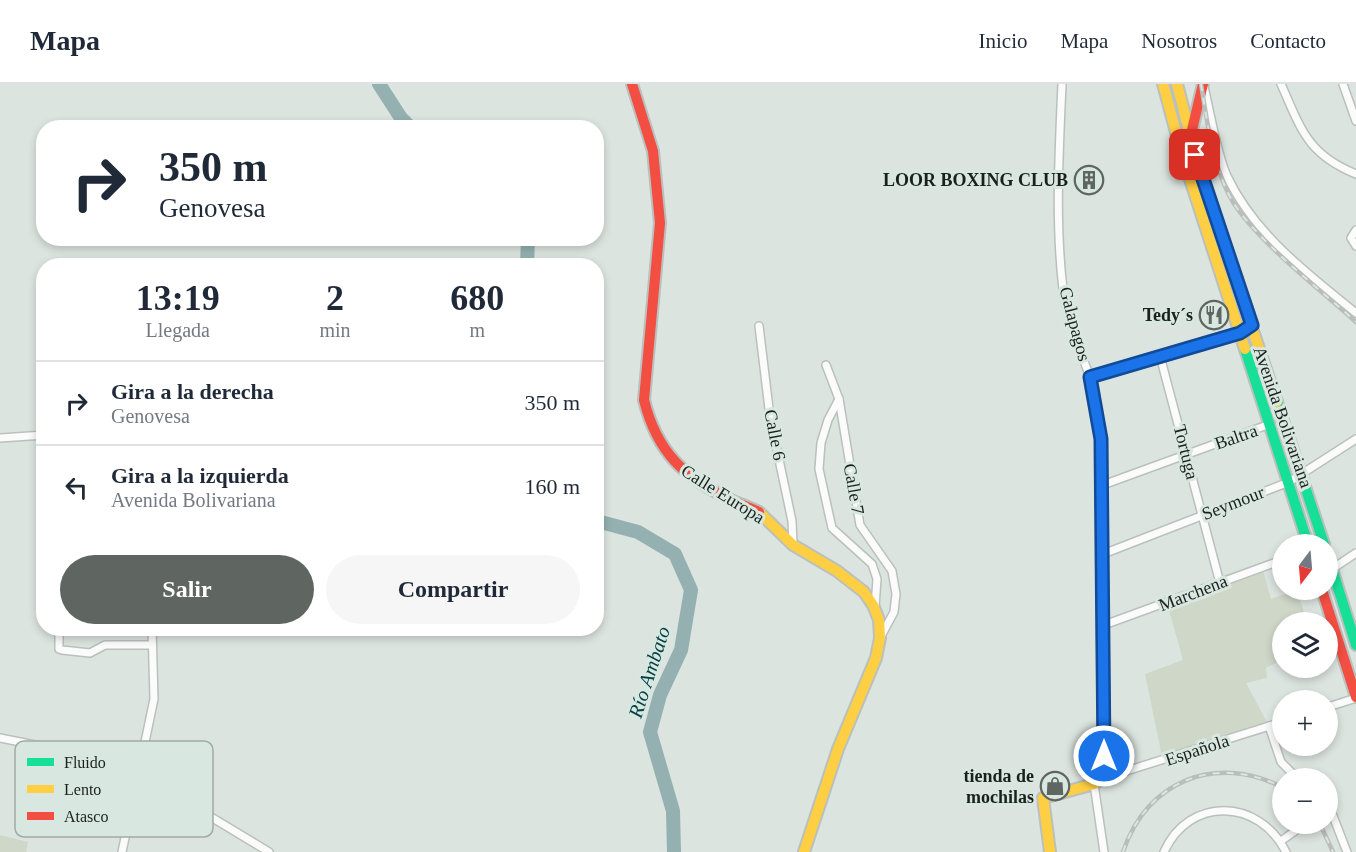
<!DOCTYPE html>
<html lang="es">
<head>
<meta charset="utf-8">
<style>
  :root { --surface:#fff; --page:#f6f6f7; --text:#1f2937; --muted:#747a83; --line:#e0e1e3; --accent:#5f6561 }
  body { margin:0; font-family:Georgia,serif; background:var(--page); color:var(--text); height:100vh; display:flex; flex-direction:column; font-size:22px; white-space:nowrap }
  * { box-sizing:border-box; margin:0 }
  p { font-size:20px; color:var(--muted) }
  .icon { flex:none; width:33px; height:33px; fill:none; stroke:currentColor; stroke-width:2; stroke-linecap:round; stroke-linejoin:round }
  .map { position:relative; flex:1; overflow:hidden }
  .drawer { position:absolute; left:36px; top:174px; width:568px; height:378px; display:flex; flex-direction:column; background:var(--surface); border-radius:24px; box-shadow:0 3px 9px #0003 }
  .drawer>* { flex:none }
  .banner { position:absolute; left:36px; top:36px; width:568px; height:126px; border-radius:24px; box-shadow:0 3px 9px #0003; background:#fff; color:var(--text); overflow:hidden }
  .needle { width:39px; rotate:196deg }
  .buttons { position:absolute; left:1272px; top:450px; display:grid; gap:12px }
  .buttons a { display:grid; place-items:center; width:66px; height:66px; border-radius:50%; background:var(--surface); box-shadow:0 3px 9px #0003; font-size:30px }
  .pin { position:absolute; display:grid; place-items:center; width:51px; height:51px; color:#fff; margin:-26px; border-radius:12px; box-shadow:0 3px 9px #0006 }
  .me { position:absolute; width:66px; margin:-33px; rotate:0deg; stroke-linejoin:round; filter:drop-shadow(0 0 4px #0008) }
  .turn { display:flex; align-items:center; gap:21px; height:126px; padding:0 24px; font-size:27px }
  .turn .icon { width:78px; height:78px; stroke-width:2.5 }
  .turn b { display:block; font-size:42px; line-height:51px }
  .eta { display:flex; justify-content:space-evenly; align-items:center; height:102px; text-align:center }
  .eta b { font-size:36px; font-weight:700; line-height:42px }
  .action { display:flex; gap:12px; margin-top:auto; padding:12px 24px }
  .action a { flex:1; height:69px; border-radius:36px; background:var(--accent); color:#fff; font-size:24px; font-weight:700; line-height:69px; text-align:center }
  .action a+a { background:var(--page); color:var(--text) }
  ul { padding:0; list-style:none }
  li { display:flex; align-items:center; gap:18px; height:84px; padding:0 24px; border-top:2px solid var(--line) }
  li div { flex:1 }
  li b { display:block; font-size:22px }
  li em { font-style:normal }
  header { display:flex; align-items:center; gap:36px; box-sizing:border-box; height:84px; padding:0 30px; background:var(--surface); border-bottom:2px solid var(--line) }
  header strong { font-size:28px }
  nav { display:flex; gap:33px; margin-inline-start:auto; font-size:21px }
  .map>svg:first-child { display:block }
  .green { fill:#ced7c8 }
  .lines { fill:none; stroke-linecap:round; stroke-linejoin:round }
  .river { stroke:#94b0b0; stroke-width:14 }
  .street-casing { stroke:#bac0bd; stroke-width:10 }
  .fast-casing { stroke:#bac0bd; stroke-width:14 }
  .slow-casing { stroke:#bac0bd; stroke-width:14 }
  .jam-casing { stroke:#bac0bd; stroke-width:14 }
  .street { stroke:#fafbfa; stroke-width:7 }
  .fast { stroke:#16e098; stroke-width:10 }
  .slow { stroke:#ffcf43; stroke-width:10 }
  .jam { stroke:#f24e42; stroke-width:10 }
  .rail-casing { stroke:#bbbdbb; stroke-width:4.5 }
  .rail { stroke:#d8e7e0; stroke-width:2; stroke-dasharray:7; stroke-linecap:butt }
  .route-casing { stroke:#114b97; stroke-width:15 }
  .route { stroke:#1a73e8; stroke-width:10 }
  .labels { text-anchor:middle; stroke-width:6; stroke-linejoin:round; paint-order:stroke }
  .poi-label { font-size:18px; font-weight:bold; fill:#1b201d; stroke:#d8e7e0; text-anchor:end }
  .street-label { font-size:18px; fill:#1b201d; stroke:#d8e7e0 }
  .water-label { font-size:20px; font-style:italic; fill:#034044; stroke:#d8e7e0 }
  .key { fill:#d8e7e0; stroke:#9faba6; stroke-width:1.5 }
  .key-label { font-size:16px; fill:#1b201d }
</style>
</head>
<body>
<header>
<strong>Mapa</strong>
<nav><a>Inicio</a><a>Mapa</a><a>Nosotros</a><a>Contacto</a></nav>
</header>
<div class="map">
<svg width="1356" height="768" viewBox="0 0 1356 768">
  <rect width="100%" height="100%" fill="#dce4e0"/>
  <g class="green">
    <path d="M1262 483 1271 515 1297 506 1307 538H1282V576L1266 584 1267 594 1246 599 1269 642 1163 677 1145 590 1183 576 1167 519Z"/>
    <path d="M0 751 28 758 26 768H0Z"/>
  </g>
  <g class="lines">
    <g class="river">
      <path d="M379 0 401 34 411 44"/>
      <path d="M527 182 528 154"/>
      <path d="M597 437 638 448 675 470 691 506 681 566 660 611 650 648 673 727 674 768"/>
    </g>
    <g class="street-casing">
      <g id="street">
        <path d="M1062 0C1059 68 1055 138 1063 205 1067 233 1080 267 1090 293"/>
        <path d="M1281 0C1301 45 1307 70 1356 90"/>
        <path d="M1343 0 1356 37"/>
        <path d="M1204 3C1210 27 1217 71 1227 92 1254 150 1308 190 1356 229"/>
        <path d="M1356 146 1351 154 1356 162"/>
        <path d="M759 242 770 333 792 437 793 460"/>
        <path d="M1160 272 1220 499"/>
        <path d="M826 281 839 315 860 441 892 487 896 510 894 528 880 554"/>
        <path d="M839 315 828 336 821 359 819 385 832 444 872 480 877 495 875 523"/>
        <path d="M0 354 44 351"/>
        <path d="M1100 402 1270 340"/>
        <path d="M1103 470 1289 398 1356 355"/>
        <path d="M1332 485 1356 469"/>
        <path d="M1104 541 1282 476"/>
        <path d="M59 544V565L62 566 90 569 105 561H152"/>
        <path d="M1328 623 1356 614"/>
        <path d="M1269 642 1281 678 1297 694"/>
        <path d="M0 654 139 682"/>
        <path d="M138 689 269 768"/>
        <path d="M1104 694 1282 638"/>
        <path d="M1094 700 1104 768"/>
        <path d="M1328 727 1333 732 1347 768"/>
        <path d="M1281 757 1305 740"/>
        <path d="M122 768 154 615 152 544"/>
        <path d="M1164 768C1189 712 1259 714 1286 768"/>
      </g>
    </g>
    <g class="fast-casing">
      <g id="fast">
        <path d="M1245 265 1308 460"/>
        <path d="M1277 318 1324 460"/>
        <path d="M1101 377V355L1090 293 1240 249 1252 241"/>
        <path d="M1328 472 1356 561"/>
      </g>
    </g>
    <g class="slow-casing">
      <g id="slow">
        <path d="M1163 0 1181 67 1245 265"/>
        <path d="M1177 0 1200 89 1277 318"/>
        <path d="M759 428 793 461 837 487 864 508 873 521 879 536 880 554 876 574 838 665 804 768"/>
        <path d="M1050 768 1043 714 1094 700 1104 694 1101 377"/>
      </g>
    </g>
    <g class="jam-casing">
      <g id="jam">
        <path d="M632 0 653 67 660 139 644 316C657 369 685 394 733 417 742 421 751 424 759 428"/>
        <path d="M1191 50 1203 0"/>
        <path d="M1322 506 1356 613"/>
      </g>
    </g>
    <use href="#street" class="street"/>
    <use href="#fast" class="fast"/>
    <use href="#slow" class="slow"/>
    <use href="#jam" class="jam"/>
    <g class="rail-casing">
      <g id="rail">
        <path d="M1201 0C1207 37 1212 77 1229 111 1250 152 1321 206 1356 238"/>
        <path d="M1320 740 1333 768"/>
        <path d="M1123 768C1147 696 1216 670 1282 703"/>
      </g>
    </g>
    <use href="#rail" class="rail"/>
  </g>
  <g class="lines">
    <g class="route-casing">
      <path id="route" d="M1104 672 1101 355 1090 293 1240 249 1252 241 1195 71"/>
    </g>
    <use href="#route" class="route"/>
  </g>
  <defs>
    <g id="building-ring" transform="scale(1.5)"><circle r="9.5" fill="#d8e7e0" stroke="#5f6561" stroke-width="1.5"/><path d="M-4-6H4V6H1V3H-1V6H-4ZM-2.5-4.3h1.7v1.8h-1.7ZM.8-4.3h1.7v1.8H.8ZM-2.5-1h1.7V.8h-1.7ZM.8-1h1.7V.8H.8Z" fill="#5f6561"/></g>
    <g id="restaurant-ring" transform="scale(1.5)"><circle r="9.5" fill="#d8e7e0" stroke="#5f6561" stroke-width="1.5"/><path d="M-5-6h1v4h1v-4h1v4h1v-4h1v5L-1.5 .5V6h-2V.5L-5-1ZM5-6V6H3V1.5H1.5Q1.5-4 5-6Z" fill="#5f6561"/></g>
    <g id="shop-ring" transform="scale(1.5)"><circle r="9.5" fill="#d8e7e0" stroke="#5f6561" stroke-width="1.5"/><path d="M-5-2.5h2.3a2.7 3.5 0 0 1 5.4 0H5L5.5 6h-11ZM-1.5-2.5h3a1.5 2.3 0 0 0-3 0Z" fill="#5f6561"/></g>
  </defs>
  <g fill-rule="evenodd">
    <use href="#building-ring" x="1089" y="96"/>
    <use href="#restaurant-ring" x="1214" y="231"/>
    <use href="#shop-ring" x="1055" y="702"/>
  </g>
  <g class="labels">
    <g class="poi-label">
      <text x="1068" y="102">LOOR BOXING CLUB</text>
      <text x="1193" y="237">Tedy´s</text>
      <text x="1034" y="698">tienda de<tspan x="1034" dy="21">mochilas</tspan></text>
    </g>
    <g class="street-label">
      <text transform="translate(1075 240) rotate(75)" y="6">Galapagos</text>
      <text transform="translate(1283 333) rotate(71)" y="6">Avenida Bolivariana</text>
      <text transform="translate(775 351) rotate(79)" y="6">Calle 6</text>
      <text transform="translate(1236 353) rotate(-19)" y="6">Baltra</text>
      <text transform="translate(1186 368) rotate(76)" y="6">Tortuga</text>
      <text transform="translate(854 405) rotate(80)" y="6">Calle 7</text>
      <text transform="translate(723 410) rotate(32)" y="6">Calle Europa</text>
      <text transform="translate(1233 419) rotate(-21)" y="6">Seymour</text>
      <text transform="translate(1193 509) rotate(-21)" y="6">Marchena</text>
      <text transform="translate(1197 666) rotate(-18)" y="6">Española</text>
    </g>
    <g class="water-label">
      <text transform="translate(649 588) rotate(-72)" y="7">Río Ambato</text>
    </g>
  </g>
  <rect x="15" y="657" width="198" height="96" rx="9" class="key"/>
  <rect x="27" y="674" width="27" height="8" fill="#16e098"/>
  <rect x="27" y="701" width="27" height="8" fill="#ffcf43"/>
  <rect x="27" y="728" width="27" height="8" fill="#f24e42"/>
  <g class="key-label">
    <text x="64" y="684">Fluido</text>
    <text x="64" y="711">Lento</text>
    <text x="64" y="738">Atasco</text>
  </g>
</svg>
<div class="buttons">
<a><svg class="needle" viewBox="-14 -14 28 28"><path d="M0-13l5 13h-10z" fill="#e53935"/><path d="M0 13l5-13h-10z" fill="#747a83"/></svg></a>
<a><svg class="icon" aria-label="layers" viewBox="0 0 24 24"><path d="M12 4l9 5-9 5-9-5zM3 14l9 5 9-5"/></svg></a>
<a>+</a>
<a>−</a>
</div>
<div class="pin" style="left:1195px;top:71px;background:#d93025"><svg class="icon" aria-label="arrive" viewBox="0 0 24 24"><path d="M6 21V4h12l-3 4 3 4H6"/></svg></div>
<svg class="me" style="left:1104px;top:672px" viewBox="-20 -20 40 40"><circle r="17" fill="#1a73e8" stroke="#fff" stroke-width="3"/><path d="M0-11L8 9 0 5-8 9z" fill="#fff"/></svg>
<div class="banner">
<div class="turn"><svg class="icon" aria-label="right" viewBox="0 0 24 24"><path d="M7 20v-9h11M14 6l5 5-5 5"/></svg><div><b>350 m</b>Genovesa</div></div>
</div>
<section class="drawer">
<div class="eta">
<div><b>13:19</b><p>Llegada</p></div>
<div><b>2</b><p>min</p></div>
<div><b>680</b><p>m</p></div>
</div>
<ul>
<li><svg class="icon" aria-label="right" viewBox="0 0 24 24"><path d="M7 20v-9h11M14 6l5 5-5 5"/></svg><div><b>Gira a la derecha</b><p>Genovesa</p></div><em>350 m</em></li>
<li><svg class="icon" aria-label="left" viewBox="0 0 24 24"><path d="M17 20v-9H6M10 6l-5 5 5 5"/></svg><div><b>Gira a la izquierda</b><p>Avenida Bolivariana</p></div><em>160 m</em></li>
</ul>
<div class="action"><a>Salir</a><a>Compartir</a></div>
</section>
</div>
</body>
</html>
